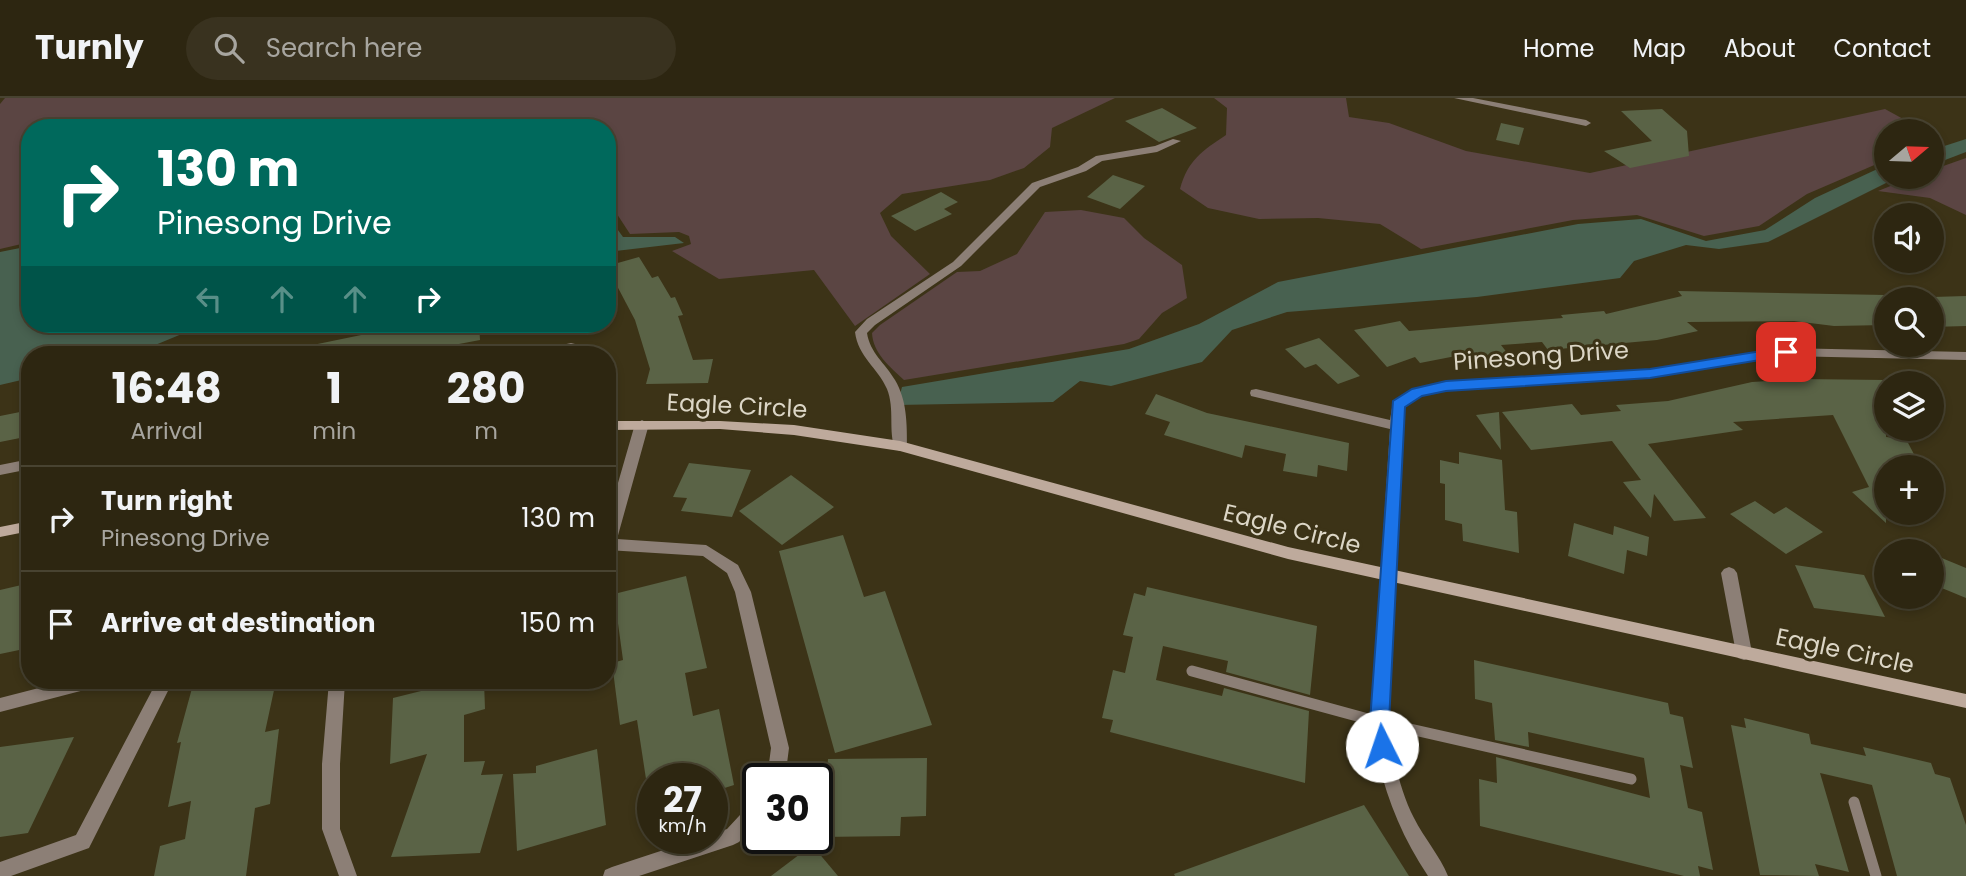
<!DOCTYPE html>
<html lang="en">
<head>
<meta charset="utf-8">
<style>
  :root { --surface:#2d2611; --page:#39321f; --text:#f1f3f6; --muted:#a7a59f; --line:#484331 }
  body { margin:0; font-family:Poppins,sans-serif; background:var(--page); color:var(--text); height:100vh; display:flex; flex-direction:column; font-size:26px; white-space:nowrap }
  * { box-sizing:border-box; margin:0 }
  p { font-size:23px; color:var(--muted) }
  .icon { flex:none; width:38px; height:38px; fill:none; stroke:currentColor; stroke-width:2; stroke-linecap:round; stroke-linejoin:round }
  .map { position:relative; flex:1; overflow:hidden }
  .details { position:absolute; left:21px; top:248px; width:595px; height:343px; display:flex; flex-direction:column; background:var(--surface); border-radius:28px; box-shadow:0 4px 10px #0003,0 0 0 2px var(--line) }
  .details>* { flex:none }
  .banner { position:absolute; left:21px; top:21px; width:595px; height:214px; border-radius:28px; box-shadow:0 4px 10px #0003,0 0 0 2px var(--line); background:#00695c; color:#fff; overflow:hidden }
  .needle { width:46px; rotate:71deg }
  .fabs { position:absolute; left:1874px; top:21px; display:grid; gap:14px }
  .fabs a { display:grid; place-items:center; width:70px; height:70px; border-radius:50%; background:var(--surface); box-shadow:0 4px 10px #0003,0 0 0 2px var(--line); font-size:35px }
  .speed { position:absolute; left:637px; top:665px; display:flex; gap:14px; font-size:35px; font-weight:700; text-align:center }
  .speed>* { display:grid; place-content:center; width:91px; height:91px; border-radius:50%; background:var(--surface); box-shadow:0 4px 10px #0003,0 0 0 2px var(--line); line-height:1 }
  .speed small { font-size:18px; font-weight:400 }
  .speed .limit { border:4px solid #111; border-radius:10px; background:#fff; color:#111 }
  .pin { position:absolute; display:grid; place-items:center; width:60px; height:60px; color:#fff; margin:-30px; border-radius:14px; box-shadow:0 4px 10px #0006 }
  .me { position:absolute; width:77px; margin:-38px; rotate:356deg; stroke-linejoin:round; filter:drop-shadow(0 0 5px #0008) }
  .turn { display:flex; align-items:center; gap:24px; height:147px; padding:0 21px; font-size:32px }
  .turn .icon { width:91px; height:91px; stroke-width:2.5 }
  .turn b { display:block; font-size:49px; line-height:60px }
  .lanes { display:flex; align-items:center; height:66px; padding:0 21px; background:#0003; justify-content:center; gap:35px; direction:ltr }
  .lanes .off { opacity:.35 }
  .eta { display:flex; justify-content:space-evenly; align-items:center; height:119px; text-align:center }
  .eta b { font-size:42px; font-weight:700; line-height:49px }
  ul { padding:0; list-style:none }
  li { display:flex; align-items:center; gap:21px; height:105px; padding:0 21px; border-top:2px solid var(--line) }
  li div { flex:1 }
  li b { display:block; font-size:26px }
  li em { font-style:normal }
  header { display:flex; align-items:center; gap:42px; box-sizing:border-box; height:98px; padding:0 35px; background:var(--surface); border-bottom:2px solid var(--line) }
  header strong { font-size:33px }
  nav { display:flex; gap:38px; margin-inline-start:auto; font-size:24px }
  .search { width:490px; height:63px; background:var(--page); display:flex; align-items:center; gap:18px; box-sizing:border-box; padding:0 24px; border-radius:38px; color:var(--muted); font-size:26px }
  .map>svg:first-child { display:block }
  .green { fill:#5b4543 }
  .water { fill:#486150 }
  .building { fill:#5a6346 }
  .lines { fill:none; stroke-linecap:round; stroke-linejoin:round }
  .lane { stroke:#8c7f76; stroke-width:11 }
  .street { fill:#8c7f76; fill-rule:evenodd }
  .secondary { fill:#beaa9c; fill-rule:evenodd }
  .route { fill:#1a73e8; stroke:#114b97; stroke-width:2 }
  .labels { text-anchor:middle; stroke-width:6; stroke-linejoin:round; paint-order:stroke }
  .street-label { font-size:24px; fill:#dcd6c6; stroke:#3c3317 }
</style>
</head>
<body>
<header>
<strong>Turnly</strong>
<div class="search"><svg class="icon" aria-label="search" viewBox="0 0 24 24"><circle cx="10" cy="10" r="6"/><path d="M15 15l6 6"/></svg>Search here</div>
<nav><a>Home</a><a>Map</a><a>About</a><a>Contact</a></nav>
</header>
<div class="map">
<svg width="1966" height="778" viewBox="0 0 1966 778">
  <rect width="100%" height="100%" fill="#3c3317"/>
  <g class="green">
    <path d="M5 0H1115L1052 30 1050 49 1024 70 990 82 902 96 880 115 891 138 930 176 855 228 814 172 719 181 672 153 691 146 689 138 679 134 630 136 615 113 607 108V30H30V144L0 151V6Z"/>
    <path d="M1214 0H1346L1349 19 1389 25 1466 53 1590 75 1885 11 1925 33H1886V62L1807 96 1759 128 1704 138 1637 117 1573 122 1421 151 1380 126 1318 120 1259 121 1208 110 1180 91C1188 62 1202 53 1226 37L1227 10Z"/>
    <path d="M1966 60V117L1930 100 1878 93 1913 79H1932V72Z"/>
    <path d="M1081 112 1124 120 1144 140 1182 167 1187 200 1162 215 1139 241 1124 246 904 282C890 269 873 255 872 235L880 227 957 174 980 173 1017 156 1045 114Z"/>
  </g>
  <g class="water">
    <path d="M1966 41V54L1932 67V52Z"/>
    <path d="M1886 67V79H1898L1768 144 1719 151 1686 147 1634 163 1620 180 1477 199 1287 214 1232 232 1202 264 1111 288 1080 283 1053 304 897 307 902 289 1129 251 1199 226 1278 184 1578 126 1641 121 1706 143 1765 132 1815 100Z"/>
    <path d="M607 117 623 139H675L684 145 607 154Z"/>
    <path d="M30 148V226H206L131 257H30V280L0 287V154Z"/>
  </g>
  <g class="building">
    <path d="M1162 10 1197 30 1159 44 1125 23Z"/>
    <path d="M1662 11 1687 33 1689 58 1630 70 1604 53 1652 43 1621 13Z"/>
    <path d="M1501 25 1524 30 1519 47 1496 42Z"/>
    <path d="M1113 77 1145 88 1120 111 1087 99Z"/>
    <path d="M941 94 958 104 944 111 952 116 915 133 891 118Z"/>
    <path d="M639 159 652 180 658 178 671 200 675 199 683 217 678 218 693 262 713 261 708 285 646 286 650 271 635 222 616 186 607 188V168Z"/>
    <path d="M1678 193 1886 197V227L1834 228 1794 223 1687 224 1698 233 1657 242 1548 252 1542 244 1501 247 1508 256 1457 260 1456 258 1420 265 1415 259 1387 269 1354 232 1400 223 1409 233 1563 220 1561 217 1604 213 1606 216 1682 198Z"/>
    <path d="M1966 198V228L1932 229V199Z"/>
    <path d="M400 226H479L480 242 401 257H304L303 249 400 229Z"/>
    <path d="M1319 240 1360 278 1338 286 1316 266 1305 270 1285 251Z"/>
    <path d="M1801 281 1886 282V339L1906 341 1917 362 1898 359 1903 369H1882L1886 373V425L1852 394 1869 389 1833 317 1733 324 1743 332 1648 346 1706 420 1674 423 1654 396 1651 420 1623 384 1641 382 1612 343 1531 352 1502 314 1572 306 1581 317 1621 313 1616 307 1668 303 1752 284Z"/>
    <path d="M1156 296 1207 315 1349 345 1347 373 1318 367 1317 379 1283 373 1286 356 1245 347 1242 360 1164 337 1170 324 1145 316Z"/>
    <path d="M30 312V338L0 344V318Z"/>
    <path d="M1499 314 1501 352 1476 317Z"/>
    <path d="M1459 354 1502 362 1505 412 1517 414 1519 455 1463 443 1462 426 1445 422V386L1440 385V362L1459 366Z"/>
    <path d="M689 365 751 372 732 419 681 413 687 400 673 399Z"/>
    <path d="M791 377 834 409 782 447 739 413Z"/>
    <path d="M1755 403 1774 416 1786 409 1823 434 1786 456 1730 416Z"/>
    <path d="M1574 425 1613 437 1614 428 1649 439 1647 458 1627 452 1624 476 1568 458Z"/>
    <path d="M843 437 864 499 885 493 932 627 835 655 779 453Z"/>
    <path d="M1932 456 1966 470V500L1932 486Z"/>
    <path d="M1795 467 1864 477 1885 519 1814 510Z"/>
    <path d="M686 478 707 570 685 575 693 618 719 611 734 687 712 694V681H646L637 622 620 627 612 565 623 562 614 496Z"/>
    <path d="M30 485V534L24 551 0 556V492Z"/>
    <path d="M1147 489 1317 528 1310 597 1226 574 1228 563 1163 548 1156 582 1222 598 1224 590 1309 613 1305 685 1110 634 1113 622 1102 620 1113 572 1125 575 1133 539 1123 537 1134 495 1145 498Z"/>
    <path d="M1474 562 1668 605 1670 616 1683 619 1693 670 1680 667 1688 710 1702 714 1713 772 1698 768 1700 778H1684L1480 728 1479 681 1497 685 1496 659 1650 700 1644 660 1528 634 1529 649 1495 642 1492 605 1475 601Z"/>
    <path d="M194 583H276L265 634 279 631 270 706 255 710 246 778H154L160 748 185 741 191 703 168 709 181 644 177 645Z"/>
    <path d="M461 583H484L485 611 464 617V664L485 663 481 677 503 676 480 755 391 759 427 656 390 666 393 600Z"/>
    <path d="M1744 620 1809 636 1811 646 1866 658 1863 649 1931 665 1935 676 1950 680 1966 727V778H1897L1872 687 1820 675 1849 774 1815 766 1819 778 1760 777 1731 627 1746 630Z"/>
    <path d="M74 639 28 735 0 739V649Z"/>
    <path d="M597 651 606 727 517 753 513 676 536 675V668Z"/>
    <path d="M927 660 926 718 901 719 900 738 820 739 828 661Z"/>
    <path d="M1364 707 1409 778H1175L1174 776Z"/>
    <path d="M812 747 838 778H771Z"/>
  </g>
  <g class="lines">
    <g class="lane">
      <path d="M1192 573 1379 624 1631 681"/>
      <path d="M1854 704 1876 778"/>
    </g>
    <g class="street">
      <path d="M1454 0H1473L1586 22 1591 25 1586 28Z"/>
      <path d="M1173 41 1181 43 1157 54 1102 63 1086 73 1040 89 961 168 875 227 867 235C870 255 885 265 895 282 907 302 907 326 907 348L900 353 895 351C888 333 895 311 887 291 878 270 858 259 855 234L867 221 953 164 1032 85 1078 69 1096 58 1155 48Z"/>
      <path d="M571 245 575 246 577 249 575 252 551 257H528L530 254Z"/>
      <path d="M1786 250 1966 254V262L1786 258 1650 279 1446 292 1421 298 1404 309 1387 624C1393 657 1399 691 1414 720 1424 740 1440 758 1448 778H1428C1396 730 1379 681 1371 624L1390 331 1251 298 1250 295 1251 292 1256 291 1390 322 1393 304 1412 292 1446 284 1650 271Z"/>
      <path d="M642 322 649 326 617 441 706 447 738 467 751 494 789 650 785 681H767L771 650 735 494 727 475 703 458 607 452V423L635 326Z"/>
      <path d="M30 361V371L0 377V367Z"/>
      <path d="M1729 469 1734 471 1737 475 1752 555 1750 560 1744 562 1738 560 1736 555 1721 475 1724 471Z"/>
      <path d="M66 583H100L98 588 92 590 0 614V600Z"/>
      <path d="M157 583H173L89 750 11 778H0V764L76 737Z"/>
      <path d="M329 583H345L340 666V731L357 778H339L322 731V666Z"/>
      <path d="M758 702V723L739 744 733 747 639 778H603L605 772 612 769 700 740H712V736L727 731 752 704Z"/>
    </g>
    <g class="secondary">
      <path d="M607 323H720L794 327 900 343 1288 449 1966 596V610L1288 461 900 353 794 337 720 331 607 332Z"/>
      <path d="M30 423V433L0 439V429Z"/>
    </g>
  </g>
  <path class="route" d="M1786 249 1791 251V257L1650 280 1446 293 1422 298 1405 309 1389 624 1392 648 1389 654 1382 657 1376 654 1370 624 1393 303 1412 291 1446 283 1650 271Z"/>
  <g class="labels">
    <g class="street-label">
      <text transform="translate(1541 258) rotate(-4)" y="8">Pinesong Drive</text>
      <text transform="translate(737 308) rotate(3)" y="8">Eagle Circle</text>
      <text transform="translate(1292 431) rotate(14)" y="8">Eagle Circle</text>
      <text transform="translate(1845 553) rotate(12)" y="8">Eagle Circle</text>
    </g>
  </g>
</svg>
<div class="fabs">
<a><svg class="needle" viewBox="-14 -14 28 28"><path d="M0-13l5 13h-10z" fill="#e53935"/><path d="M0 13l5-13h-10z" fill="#a7a59f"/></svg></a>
<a><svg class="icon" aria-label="sound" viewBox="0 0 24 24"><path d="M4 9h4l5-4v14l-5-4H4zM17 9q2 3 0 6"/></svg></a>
<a><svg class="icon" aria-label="search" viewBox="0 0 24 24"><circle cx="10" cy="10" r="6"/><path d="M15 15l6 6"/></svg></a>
<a><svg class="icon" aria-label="layers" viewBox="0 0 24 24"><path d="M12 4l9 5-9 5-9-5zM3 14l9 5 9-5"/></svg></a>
<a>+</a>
<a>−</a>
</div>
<div class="speed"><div>27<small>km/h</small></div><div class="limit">30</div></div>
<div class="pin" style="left:1786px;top:254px;background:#d93025"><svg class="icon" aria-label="arrive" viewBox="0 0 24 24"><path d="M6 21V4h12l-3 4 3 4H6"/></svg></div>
<svg class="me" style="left:1382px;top:648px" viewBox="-20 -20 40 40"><circle r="19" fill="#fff"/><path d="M0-13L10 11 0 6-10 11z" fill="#1a73e8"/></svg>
<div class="banner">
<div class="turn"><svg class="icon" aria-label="right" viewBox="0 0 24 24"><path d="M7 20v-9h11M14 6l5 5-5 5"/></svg><div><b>130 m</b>Pinesong Drive</div></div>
<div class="lanes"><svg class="icon off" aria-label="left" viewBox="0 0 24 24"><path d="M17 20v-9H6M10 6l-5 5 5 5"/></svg><svg class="icon off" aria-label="ahead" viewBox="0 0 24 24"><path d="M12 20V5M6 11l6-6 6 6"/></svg><svg class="icon off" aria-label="ahead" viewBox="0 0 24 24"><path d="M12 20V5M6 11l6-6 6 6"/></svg><svg class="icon" aria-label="right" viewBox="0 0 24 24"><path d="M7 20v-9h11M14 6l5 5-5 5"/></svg></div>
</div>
<section class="details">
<div class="eta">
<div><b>16:48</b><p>Arrival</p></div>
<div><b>1</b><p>min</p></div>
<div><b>280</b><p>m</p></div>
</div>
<ul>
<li><svg class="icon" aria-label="right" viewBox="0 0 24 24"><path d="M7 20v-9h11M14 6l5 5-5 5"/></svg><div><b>Turn right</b><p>Pinesong Drive</p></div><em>130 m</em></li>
<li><svg class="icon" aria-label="arrive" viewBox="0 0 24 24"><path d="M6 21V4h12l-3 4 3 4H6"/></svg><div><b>Arrive at destination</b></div><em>150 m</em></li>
</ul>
</section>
</div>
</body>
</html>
